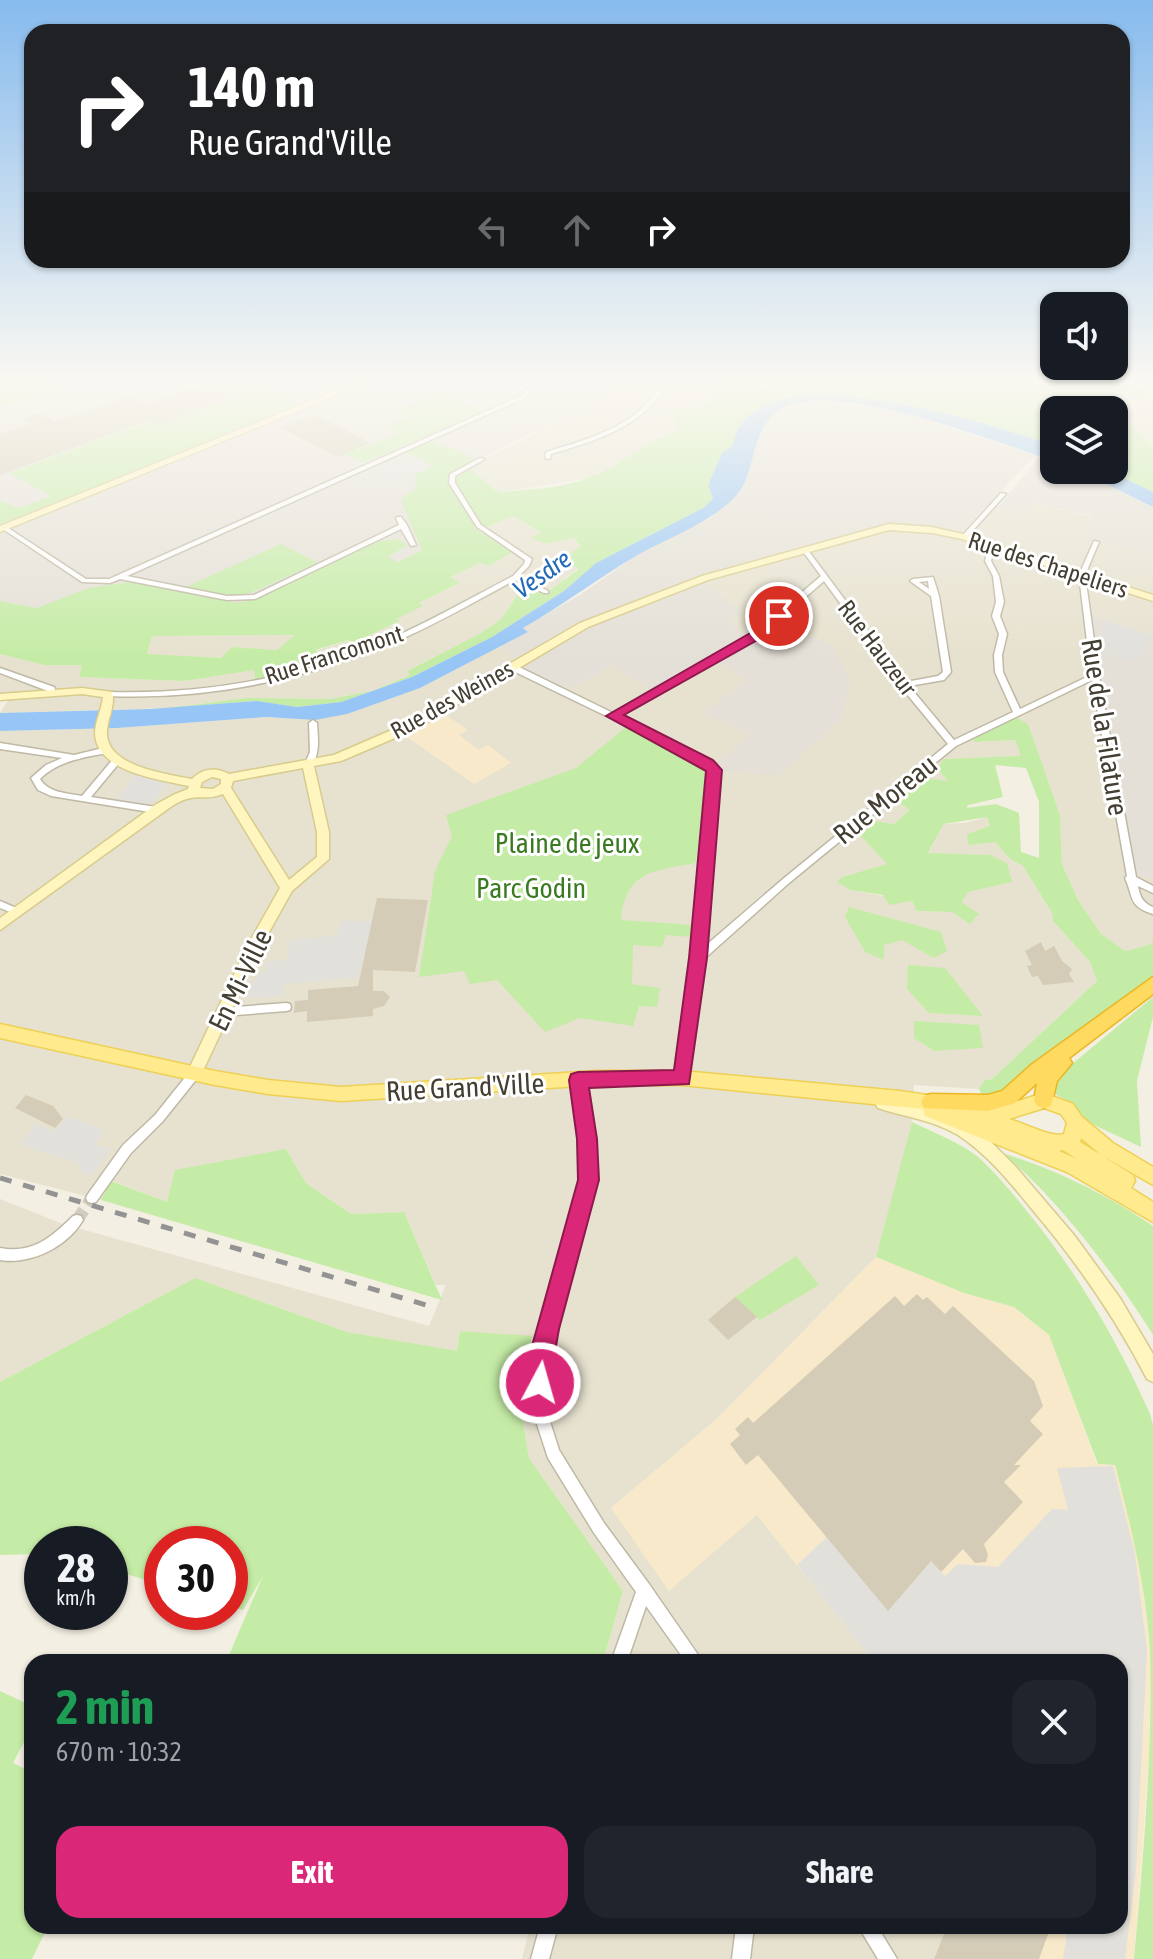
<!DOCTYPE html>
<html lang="en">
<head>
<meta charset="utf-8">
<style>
  :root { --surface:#171b24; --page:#20242c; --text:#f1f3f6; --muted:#9ea1a6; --accent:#db2777 }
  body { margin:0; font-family:"Asap Condensed",sans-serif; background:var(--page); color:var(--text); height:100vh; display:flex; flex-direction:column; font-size:30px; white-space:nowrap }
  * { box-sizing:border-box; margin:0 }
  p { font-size:26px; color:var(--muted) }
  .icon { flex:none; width:44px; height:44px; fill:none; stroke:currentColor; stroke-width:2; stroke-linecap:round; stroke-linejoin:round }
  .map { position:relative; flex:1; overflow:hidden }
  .details { position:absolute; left:24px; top:1654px; width:1104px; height:280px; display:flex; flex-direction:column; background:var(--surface); border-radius:24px; box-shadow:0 2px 6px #0004 }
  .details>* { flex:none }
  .guide { position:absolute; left:24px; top:24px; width:1106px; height:244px; border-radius:24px; box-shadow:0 2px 6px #0004; background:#202124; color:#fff; overflow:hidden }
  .buttons { position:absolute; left:1040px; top:292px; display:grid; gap:16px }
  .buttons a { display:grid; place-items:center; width:88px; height:88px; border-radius:16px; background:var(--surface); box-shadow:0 2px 6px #0004; font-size:40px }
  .speed { position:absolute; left:24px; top:1526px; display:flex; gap:16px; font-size:40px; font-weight:700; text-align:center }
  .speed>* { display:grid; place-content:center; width:104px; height:104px; border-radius:50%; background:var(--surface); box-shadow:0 2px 6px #0004; line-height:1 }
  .speed small { font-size:20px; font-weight:400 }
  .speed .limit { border:12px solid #d22; background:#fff; color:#111 }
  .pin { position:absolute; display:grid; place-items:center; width:68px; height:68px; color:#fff; margin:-34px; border:4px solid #fff; border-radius:50%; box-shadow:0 2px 8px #0007 }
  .me { position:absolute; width:88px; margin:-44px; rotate:6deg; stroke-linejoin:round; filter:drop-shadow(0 0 6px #0008) }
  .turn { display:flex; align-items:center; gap:28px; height:168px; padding:0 32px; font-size:36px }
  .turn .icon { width:104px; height:104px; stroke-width:2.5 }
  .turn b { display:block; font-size:56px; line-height:68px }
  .lanes { display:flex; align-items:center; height:76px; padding:0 32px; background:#0003; justify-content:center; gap:40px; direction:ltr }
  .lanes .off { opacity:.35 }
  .round { display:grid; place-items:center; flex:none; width:84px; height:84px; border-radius:24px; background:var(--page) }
  .head { display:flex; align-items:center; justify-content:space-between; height:136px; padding:0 32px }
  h1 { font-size:48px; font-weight:700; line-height:60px; color:#1e9e55 }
  .cta { display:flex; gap:16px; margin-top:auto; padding:16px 32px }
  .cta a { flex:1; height:92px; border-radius:24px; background:var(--accent); color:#fff; font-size:32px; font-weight:700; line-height:92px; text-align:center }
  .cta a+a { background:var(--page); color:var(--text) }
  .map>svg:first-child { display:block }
  .residential { fill:#e7e2cf }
  .commercial { fill:#f8e9ca }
  .industrial { fill:#e4e0d7 }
  .green { fill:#c5eca6; fill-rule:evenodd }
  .parking { fill:#e2e0db }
  .water { fill:#97c6f6 }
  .building { fill:#d4ccb6 }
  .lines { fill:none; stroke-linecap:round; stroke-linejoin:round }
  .street-tunnel { stroke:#d0ccbf; stroke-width:12; stroke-dasharray:12 6; stroke-linecap:butt }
  .street-casing { stroke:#beb8a4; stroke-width:3 }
  .secondary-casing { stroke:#d7cb8d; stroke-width:3 }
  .primary-casing { stroke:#eed054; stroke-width:3 }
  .highway-casing { stroke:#ebb623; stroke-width:3 }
  .street { fill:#fff; fill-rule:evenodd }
  .secondary { fill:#fff6bf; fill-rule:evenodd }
  .primary { fill:#ffea8e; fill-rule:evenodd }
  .highway { fill:#ffda60; fill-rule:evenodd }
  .rail { stroke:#939393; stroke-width:5; stroke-dasharray:12 12; stroke-linecap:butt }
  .route { fill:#db2777; stroke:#8e194d; stroke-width:2 }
  .labels { text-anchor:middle; stroke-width:6; stroke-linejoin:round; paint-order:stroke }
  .far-street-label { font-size:24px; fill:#443f32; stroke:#fff }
  .far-water-label { font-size:26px; font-style:italic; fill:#226ab9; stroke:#fff }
  .street-label { font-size:28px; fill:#443f32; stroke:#fff }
  .park-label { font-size:28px; fill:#3a7b21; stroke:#fff }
</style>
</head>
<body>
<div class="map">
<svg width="1153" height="1959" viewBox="0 0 1153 1959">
  <rect width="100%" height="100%" fill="#f3efe2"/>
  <g class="residential">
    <path d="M612 382H718L711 385 715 395 704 408 681 406 667 410 679 430 661 436 643 450 589 478 503 492 495 491 468 467 583 411 620 385Z"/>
    <path d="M1135 382H1153V445L1126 421H1114V410H1095L1099 396 1146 395Z"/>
    <path d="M1034 503 1093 517 1087 538 1153 555V635L1092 616 1135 875 1153 879V941L1149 945 1125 951 1101 934 1078 900 1062 864 1060 815 1028 724 976 742 1015 740 1022 756 944 759 949 781 898 801 909 810 894 824 875 821 859 834 888 864 842 877 850 890 912 901 917 911 952 912 968 892 1011 882 990 855 928 854 944 824 965 823 987 817 995 842 1010 859 1023 866 1052 913 1053 921 1090 962 1097 981 992 1079 985 1080 979 1089 914 1085 912 1122 904 1157 876 1257 718 1418 611 1508 757 1515 874 1662H603L623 1591 529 1458 519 1399 532 1337 460 1331 457 1352 347 1332 195 1278 0 1382V1199L63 1224 429 1326 446 1285H436L404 1212 351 1214 306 1183 286 1149 167 1202 112 1181 101 1200 0 1174V731L117 728 266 717 315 720 420 688 500 646 519 658 569 629 698 578 884 526 960 534 989 504 1025 514Z"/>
    <path d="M513 516 542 534 533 538 546 544 573 538 581 546 564 562 579 568 550 590 518 594 501 619 481 633 408 670 410 675 372 691 330 699 246 698 169 708 0 713 9 699 0 698V654L44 665H83L79 677 184 681 254 669 255 680 322 663 314 651 350 640 353 643 399 622 396 619 418 604 458 583 450 578 480 563 488 566 519 549 493 534 487 527Z"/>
    <path d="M296 635 277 650 232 647 221 658 147 655 152 636Z"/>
    <path d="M530 1926H947L934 1959H522Z"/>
  </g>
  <g class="commercial">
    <path d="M444 714 468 730 459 735 479 750 488 745 511 763 474 784 404 735Z"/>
    <path d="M876 1257 964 1293 1014 1307 1049 1335 1097 1464 1115 1465 1137 1549 1151 1650 1149 1752 1134 1959H934L947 1926H1120V1662H874L757 1515 669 1591 611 1508 718 1418Z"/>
  </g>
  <g class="industrial">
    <path d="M0 382H612L621 385 583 411 504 446 451 474 443 483 469 526 296 635 37 608 0 601Z"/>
    <path d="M824 400 897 411 1035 455 960 534 884 526 698 578 569 629 518 658 500 646 527 632 523 628 581 594 634 557 712 517 759 434 778 411 795 404Z"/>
    <path d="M1040 456 1054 461V470H1078L1153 507V555L1086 538 1092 516 1034 503 1025 514 998 507Z"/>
    <path d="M703 581 744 613 726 620 747 636 652 690 612 666 566 690 518 667 583 629Z"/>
    <path d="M1092 615 1153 635V879L1135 876Z"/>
    <path d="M774 624 830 643 851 680 842 718 779 776 723 771 718 763 750 734 702 713 747 680 715 661Z"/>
  </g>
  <g class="green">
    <path d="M0 382H57L63 385 0 407Z"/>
    <path d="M718 382H1135L1147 395 1100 396 1109 408 1054 410V446C970 416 866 388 777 398L734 446 722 453 708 484 713 498 705 507 596 563 564 591 531 612 492 637 412 677 341 702 297 707 257 701 169 708 246 698 330 699 372 691 410 675 407 671 481 633 501 619 518 594 550 590 579 569 562 559 581 546 573 538 546 544 531 538 541 533 513 516 487 527C469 522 458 493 453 476L468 467 495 490 503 492C531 489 564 488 590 477 622 465 647 440 679 430L668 408 704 407 715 395 710 385Z"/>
    <path d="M272 390 303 405 0 524V501L20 508 51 496 9 473 147 422 157 426 238 396Z"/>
    <path d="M440 392 485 412 362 463 345 454 399 432 388 426 409 416 396 410Z"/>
    <path d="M1114 421H1126L1153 445V492L1105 470H1114Z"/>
    <path d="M428 442 461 451 477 461 452 473 449 480 480 532 516 551 488 566 480 563 451 577 459 583 419 603 423 606 397 619 400 621 353 643 349 640 315 650 323 663 255 680 254 670 184 681 79 677 82 665H44L0 654V601L37 608 89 588 130 582 236 603 259 598 379 541 399 539 407 545 388 557 398 562 422 550 401 501 405 495 415 490 416 474 433 466 405 452ZM295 635 277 650 232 647 221 658 147 654 152 636Z"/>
    <path d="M281 544 318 563 243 596H229L186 587Z"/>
    <path d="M1012 715 1028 724 1037 749 1060 815 1062 864 1078 900 1101 934 1125 951 1149 945 1153 941V977L997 1095H982L979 1089 985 1080 992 1079 1097 981 1090 962 1053 921 1052 913 1023 866 1010 859 995 842 968 845 967 834 990 826 987 817 944 824 928 853 990 855 1007 863 1012 882 968 892 962 902 979 914 970 924 952 912 917 911 912 901 889 905 883 895 850 890 837 882 842 877 887 864 859 834 875 821 894 824 909 810 898 801 926 778 948 781 937 768 944 759 1021 756 1015 740 975 742 968 736ZM995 765 1026 768 1039 802V858L1021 852 1019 813 996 804 967 808 968 805 1003 797Z"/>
    <path d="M626 727 703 765 707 774 696 863C654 871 626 870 621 920L693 925 692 937 666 935 662 947 633 945 632 984 660 988 657 1007 639 1006 633 1026 580 1018 545 1032 497 980 470 984 464 971 419 977 435 871 452 836 446 815 576 768Z"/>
    <path d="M849 907 941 932 947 951 934 958 902 940 884 945V960L865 952 845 917Z"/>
    <path d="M908 965 945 968 983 1016 929 1013 907 989Z"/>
    <path d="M1153 997V1017L1137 1081 1141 1147 1090 1123 1071 1103 1055 1094V1084L1060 1074Z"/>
    <path d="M914 1021 979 1025 983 1048 934 1051 914 1038Z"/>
    <path d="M912 1122C932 1132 959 1142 977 1156 996 1173 1014 1195 1030 1215 1080 1277 1118 1342 1150 1414L1153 1425V1959H1134C1143 1862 1153 1747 1150 1650 1146 1587 1131 1526 1115 1465L1098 1464 1049 1335 1014 1307 964 1293 876 1257Z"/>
    <path d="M286 1149 306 1183 351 1214 404 1212 442 1300 101 1200 111 1181 167 1202 175 1170Z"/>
    <path d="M1002 1153C1059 1171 1103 1193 1153 1226V1335C1118 1278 1054 1194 1002 1153Z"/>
    <path d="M796 1256 819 1285 760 1320 735 1297Z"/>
    <path d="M195 1278 347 1332 457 1351 460 1331 532 1336 519 1399 529 1458 623 1591 603 1662H226L263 1576 243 1610 230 1606V1544H162V1585L110 1569V1544H42V1554L0 1555V1382Z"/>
    <path d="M0 1691 32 1706V1727L13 1763 32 1772V1926H48L32 1959H0Z"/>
  </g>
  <g class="parking">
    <path d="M402 458 419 459 430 466 388 487 380 483 365 489 350 481 366 477Z"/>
    <path d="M1104 620 1152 635 1135 662 1100 649Z"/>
    <path d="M135 775 168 782 150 807 116 801Z"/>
    <path d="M342 920 372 922 359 978 284 984V996L248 998 249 989 259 973 265 972 266 961 287 960 290 940 337 935Z"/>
    <path d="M68 1116 104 1131 95 1144 111 1149 92 1175 81 1172 77 1163 21 1145 35 1124 54 1131Z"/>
    <path d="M1113 1466 1135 1554 1147 1650 1136 1871 1125 1959H1063L1068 1926H1120V1662H874L797 1565 828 1536 888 1610 931 1561 945 1576 958 1564 998 1567 1052 1509 1068 1510 1057 1468Z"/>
  </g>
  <g class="water">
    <path d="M811 394C893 397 977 419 1054 446V461C999 443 826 375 778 411 748 434 757 475 735 497 709 524 669 537 636 556 598 578 562 606 523 628L528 632 420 688 347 714 315 720 266 717 117 728 0 731V713L150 709 257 701 297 707 341 702 412 677 492 637 564 591 596 563 705 507 713 498 708 485 722 453 733 446C739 407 779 398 811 394Z"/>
    <path d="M1078 470C1110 470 1124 478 1153 492V507Z"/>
  </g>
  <g class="building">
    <path d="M205 382 270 383 158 425 148 420 0 475V434L31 424 22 419 39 413 55 422 132 395 146 404Z"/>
    <path d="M315 415 346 430 370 443 338 457 281 428Z"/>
    <path d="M377 898 428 900 415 972 373 970V991H384L390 997 384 1006 373 1009V1016L307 1022V1011L294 1013 295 1001 308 1000V990L358 986Z"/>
    <path d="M1041 942 1045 951 1054 946 1062 961 1072 969 1069 974 1074 982 1043 985 1038 976 1032 977 1027 966 1032 965 1025 951Z"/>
    <path d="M26 1095 53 1106 63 1119 55 1128 15 1108Z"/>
    <path d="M917 1294 923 1300 927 1297 945 1314 953 1306 1034 1381 1043 1406 1030 1421 1043 1434 1014 1465H1021L1004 1482 1023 1502 984 1544 988 1555 986 1562 975 1563 963 1549 941 1572 931 1561 888 1611 758 1455 746 1465 730 1444 740 1435 735 1429 748 1417 753 1423 895 1296 904 1306Z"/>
    <path d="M735 1297 757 1317 728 1340 708 1320Z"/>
    <path d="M947 1926H1051L1039 1959H934Z"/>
  </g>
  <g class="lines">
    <path class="street-tunnel" d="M77 1220 92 1198"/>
    <g class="street-casing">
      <g id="street">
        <path d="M507 382H514L529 390 527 397 127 576 227 596 254 595 399 525 396 518 397 517H401L407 525 416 545 411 546 401 529 255 599 227 600 120 579 110 583 82 582 0 527 1 526H5L86 579H109L523 395 524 392Z"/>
        <path d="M662 382H668C646 426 595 441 551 454L550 459 545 458 546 452C589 439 641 425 662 382Z"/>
        <path d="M480 458 485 459 455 476V483L481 525 532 559 529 566 519 576 548 591V593H544L515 580C474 602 433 626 390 644 300 681 204 700 108 696L104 694 108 692C203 695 300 678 388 640 431 621 471 598 513 576L524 564 525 560 477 527 449 483 450 474Z"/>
        <path d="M1001 493 1006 494 966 538H962V536Z"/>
        <path d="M1094 541 1099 542 1085 575 1099 676 1136 877 1153 886V893L1138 886C1140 897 1143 903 1153 907V914C1128 906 1134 898 1125 878L1127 876 1092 680 956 746 789 883 703 960 687 1078 686 1081 682 1082 678 1081 677 1078 693 958 710 771 658 741 509 669V665H515L613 713 754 633 821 576 802 550 805 548 807 549 906 682 938 676 943 672 931 596 910 581 913 579 933 577 939 596 951 672 944 680 909 686 954 740 1013 712 995 672 994 655 999 634 992 616 996 602 993 576 985 561 989 545 994 546 991 561 999 576 1004 602 1000 616 1007 634 1002 655 1003 672 1020 709 1091 675 1079 575ZM824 581 901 687 948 744 783 879 704 947 718 770 664 737 619 716 760 637ZM928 581 929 589 919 582Z"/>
        <path d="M0 668 54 687 55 689 54 691H48L0 673Z"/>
        <path d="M313 720 317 723C318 740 321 757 308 769L304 766 310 752 309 723Z"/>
        <path d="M0 743 74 755 103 748 106 749V753C82 758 58 761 40 779 49 793 66 793 82 796L114 758H120V762L91 797 156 807 160 810 156 813 51 796 38 790 31 778 46 765 62 758 0 749Z"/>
        <path d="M0 901 21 910 23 912 21 914H15L0 908Z"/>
        <path d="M286 1003 290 1004 291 1007 290 1010 286 1011 224 1016 220 1015 219 1012 220 1009 224 1008Z"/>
        <path d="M195 1069 199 1070 200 1073 199 1076 163 1121 131 1153 96 1202 92 1203 88 1202 86 1198 88 1194 123 1145 155 1115 191 1070Z"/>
        <path d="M578 1075 582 1077 583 1080 593 1139 594 1180 547 1357 546 1409 559 1450 604 1523 649 1584 703 1662H686L646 1606 627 1662H611L636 1592 594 1533 548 1458 532 1409 535 1357 582 1180 581 1139 573 1080 574 1077Z"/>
        <path d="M77 1215 81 1216 83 1220C67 1247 31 1265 0 1260V1248C32 1254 51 1238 73 1216Z"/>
        <path d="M540 1926H558L549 1959H531Z"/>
        <path d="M736 1926H754L750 1959H732Z"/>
        <path d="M858 1926H877L897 1959H878Z"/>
      </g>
    </g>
    <g class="secondary-casing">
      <g id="secondary">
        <path d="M358 382H369L0 532V526Z"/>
        <path d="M1136 382H1144L1153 392V399Z"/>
        <path d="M889 524 932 527 967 535 1153 595V601L962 539 932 533 889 530 708 580 588 627 416 729 341 761 314 766 329 832V859L292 891 264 941 200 1077 195 1079 190 1077 187 1073 250 941 280 888 223 794C202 802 196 791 172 806L0 930V918L155 805 173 795 188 789 189 786C160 780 97 772 95 734 95 721 102 709 103 697L82 694 0 700V694L82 688 112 692C116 707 106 720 107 735 109 767 167 774 192 779 203 768 216 767 229 774L334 755 408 723 580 623 702 576ZM303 768 317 832V857L289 880 231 788 233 781ZM212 777 221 779V784L213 789 200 788 202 782Z"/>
        <path d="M883 1096 925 1107 960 1121 990 1141 1016 1167 1074 1235 1120 1298 1153 1354V1382L1147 1379C1115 1317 1076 1261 1031 1208 1010 1182 987 1154 958 1135 933 1120 905 1117 878 1108L875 1103 878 1098Z"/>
      </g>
    </g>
    <g class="primary-casing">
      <path id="primary" d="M0 1024 215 1071 268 1080 341 1087 597 1071H682L900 1091 1001 1106 1044 1093 1073 1104 1082 1117 1113 1143 1153 1167V1185L1101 1155 1081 1138 1080 1142 1133 1175 1135 1181 1131 1188 1153 1202V1222L1067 1172 925 1116 923 1109 682 1085H597L341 1101 268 1094 215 1085 0 1038ZM1044 1108 1061 1114 1067 1123 1064 1134C1051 1138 1024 1123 1009 1119ZM1063 1150 1077 1159 1059 1151Z"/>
    </g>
    <g class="highway-casing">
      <path id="highway" d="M1153 977V994L1069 1058 1072 1063 1057 1081 1051 1106 1044 1108 1037 1106 1034 1100 1037 1083 1015 1103 988 1111 924 1108 921 1102 924 1096 931 1094 988 1095 1002 1091 1031 1065Z"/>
    </g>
    <use href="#street" class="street"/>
    <use href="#secondary" class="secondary"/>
    <use href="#primary" class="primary"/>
    <use href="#highway" class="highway"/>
    <path class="rail" d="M0 1178 436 1308"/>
  </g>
  <linearGradient id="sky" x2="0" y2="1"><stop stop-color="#87bbee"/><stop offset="0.58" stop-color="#faf8f2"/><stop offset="1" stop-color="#faf8f2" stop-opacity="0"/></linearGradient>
  <rect width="1153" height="656" fill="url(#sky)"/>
  <path class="route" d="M775 613 786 616 761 638 624 715 713 760 722 770 707 958 689 1084 589 1088 597 1139 599 1180 559 1329 548 1391 540 1395 532 1391 528 1383 529 1357 578 1180 577 1139 569 1080 571 1074 578 1072 674 1070 689 958 706 771 606 716 752 632Z"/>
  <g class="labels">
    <g class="far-street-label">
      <text transform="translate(1048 565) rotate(18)" y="8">Rue des Chapeliers</text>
      <text transform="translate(877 648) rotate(53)" y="8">Rue Hauzeur</text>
      <text transform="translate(334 655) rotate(-18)" y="8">Rue Francomont</text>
      <text transform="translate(452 700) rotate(-29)" y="8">Rue des Weines</text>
    </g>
    <g class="far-water-label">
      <text transform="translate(542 574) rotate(-35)" y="9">Vesdre</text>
    </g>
    <g class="street-label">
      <text transform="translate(1105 727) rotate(81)" y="10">Rue de la Filature</text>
      <text transform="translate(885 799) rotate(-39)" y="10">Rue Moreau</text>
      <text transform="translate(240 980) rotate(-64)" y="10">En Mi-Ville</text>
      <text transform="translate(465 1087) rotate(-3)" y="10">Rue Grand'Ville</text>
    </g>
    <g class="park-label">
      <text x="567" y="853">Plaine de jeux</text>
      <text x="531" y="898">Parc Godin</text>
    </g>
  </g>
</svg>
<div class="buttons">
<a><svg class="icon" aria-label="sound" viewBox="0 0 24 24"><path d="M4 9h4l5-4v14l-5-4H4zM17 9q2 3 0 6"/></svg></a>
<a><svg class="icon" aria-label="layers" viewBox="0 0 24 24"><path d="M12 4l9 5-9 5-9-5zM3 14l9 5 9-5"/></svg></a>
</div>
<div class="speed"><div>28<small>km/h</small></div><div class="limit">30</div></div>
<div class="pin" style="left:779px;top:616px;background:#d93025"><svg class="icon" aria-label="arrive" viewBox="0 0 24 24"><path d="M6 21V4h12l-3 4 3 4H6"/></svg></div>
<svg class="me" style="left:540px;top:1383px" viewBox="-20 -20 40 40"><circle r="17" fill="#db2777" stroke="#fff" stroke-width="3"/><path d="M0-11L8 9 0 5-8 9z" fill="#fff"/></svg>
<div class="guide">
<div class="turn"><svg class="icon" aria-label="right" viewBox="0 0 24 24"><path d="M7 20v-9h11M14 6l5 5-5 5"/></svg><div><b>140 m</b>Rue Grand'Ville</div></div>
<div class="lanes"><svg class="icon off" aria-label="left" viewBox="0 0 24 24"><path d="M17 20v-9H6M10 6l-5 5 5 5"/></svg><svg class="icon off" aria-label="ahead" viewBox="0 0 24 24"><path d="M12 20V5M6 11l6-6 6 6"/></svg><svg class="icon" aria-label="right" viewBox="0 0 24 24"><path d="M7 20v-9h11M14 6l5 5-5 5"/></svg></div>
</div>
<section class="details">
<div class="head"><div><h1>2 min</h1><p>670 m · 10:32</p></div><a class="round"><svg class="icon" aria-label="close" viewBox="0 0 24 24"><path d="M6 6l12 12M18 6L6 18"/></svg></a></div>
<div class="cta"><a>Exit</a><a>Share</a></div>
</section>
</div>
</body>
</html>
